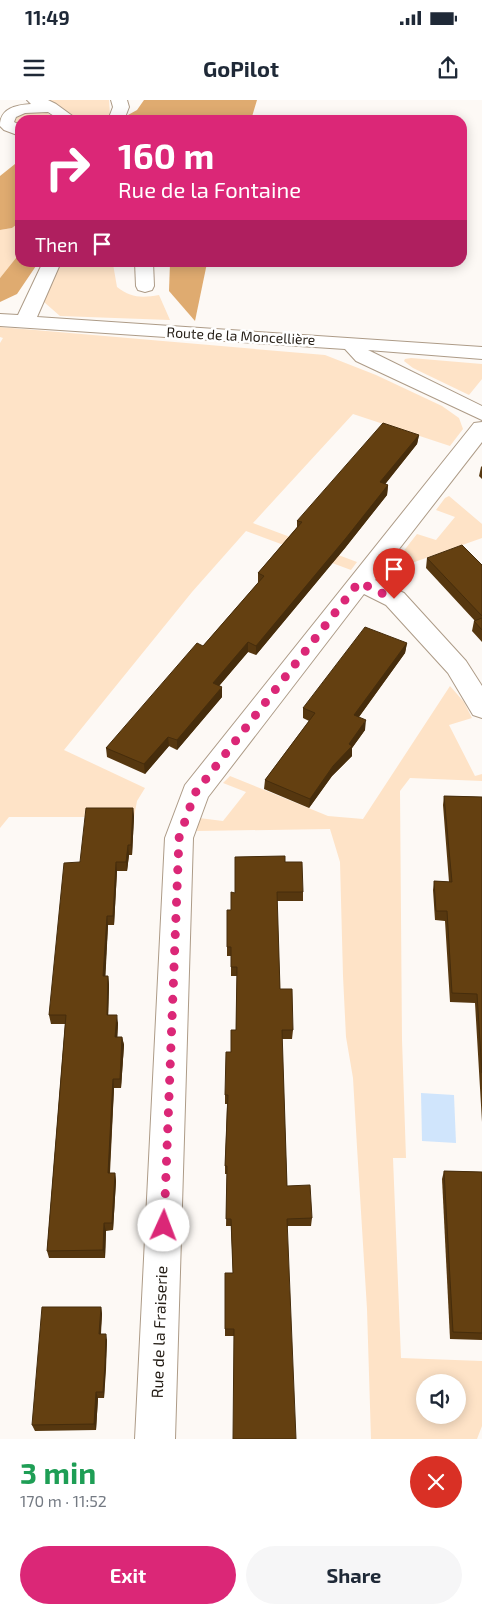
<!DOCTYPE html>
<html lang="en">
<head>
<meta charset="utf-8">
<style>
  :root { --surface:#fff; --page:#f6f6f7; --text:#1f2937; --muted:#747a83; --accent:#db2777 }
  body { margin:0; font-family:"Exo 2",sans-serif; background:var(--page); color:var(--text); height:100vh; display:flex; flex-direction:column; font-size:19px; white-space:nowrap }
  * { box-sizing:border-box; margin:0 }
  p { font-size:16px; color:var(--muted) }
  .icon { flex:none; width:28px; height:28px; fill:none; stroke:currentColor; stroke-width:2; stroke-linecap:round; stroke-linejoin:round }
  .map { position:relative; height:1339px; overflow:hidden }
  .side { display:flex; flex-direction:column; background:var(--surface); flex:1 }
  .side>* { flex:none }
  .banner { position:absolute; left:15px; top:15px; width:452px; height:152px; border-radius:15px; box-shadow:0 2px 12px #0003; background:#db2777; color:#fff; overflow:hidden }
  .buttons { position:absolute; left:416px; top:1274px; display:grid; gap:10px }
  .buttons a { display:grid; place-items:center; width:50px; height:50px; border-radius:50%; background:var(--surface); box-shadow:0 2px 12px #0003; font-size:25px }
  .pin { position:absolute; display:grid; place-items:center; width:42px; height:42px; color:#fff; margin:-51px -21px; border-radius:50% 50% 50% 0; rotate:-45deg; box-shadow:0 0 5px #0007 }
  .pin .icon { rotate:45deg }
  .me { position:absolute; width:55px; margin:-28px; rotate:2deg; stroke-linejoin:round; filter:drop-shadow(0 0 4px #0008) }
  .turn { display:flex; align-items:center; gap:18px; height:105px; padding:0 20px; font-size:22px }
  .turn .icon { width:65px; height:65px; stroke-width:2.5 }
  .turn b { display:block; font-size:35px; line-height:42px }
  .then { display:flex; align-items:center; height:48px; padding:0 20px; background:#0003; gap:10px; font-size:19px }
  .round { display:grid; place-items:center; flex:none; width:52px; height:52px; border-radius:26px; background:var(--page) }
  .head { display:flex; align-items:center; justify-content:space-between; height:85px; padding:0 20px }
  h1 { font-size:30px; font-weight:700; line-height:38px; color:#1e9e55 }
  .cta { display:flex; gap:10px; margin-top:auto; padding:10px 20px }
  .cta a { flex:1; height:58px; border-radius:30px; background:var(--accent); color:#fff; font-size:20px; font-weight:700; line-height:58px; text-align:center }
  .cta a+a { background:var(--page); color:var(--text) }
  .status { display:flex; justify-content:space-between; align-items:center; height:35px; padding:0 25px; background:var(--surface); direction:ltr }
  .status svg { height:14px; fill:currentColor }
  header { display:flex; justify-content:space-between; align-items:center; height:65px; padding:0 20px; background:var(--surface); font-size:22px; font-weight:700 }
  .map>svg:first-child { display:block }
  .green { fill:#fee3c7; fill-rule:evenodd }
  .forest { fill:#dfab70 }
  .water { fill:#d0e5fc }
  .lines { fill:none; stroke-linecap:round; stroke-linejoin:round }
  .minor-casing { stroke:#ad9b87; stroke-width:2 }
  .minor { fill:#fff; fill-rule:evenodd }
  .wall { fill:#56370f }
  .shaded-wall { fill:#462d0c }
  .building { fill:#644011; stroke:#462d0c }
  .route { stroke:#db2777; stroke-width:9; stroke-dasharray:0 16.2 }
  .labels { text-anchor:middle; stroke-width:5; stroke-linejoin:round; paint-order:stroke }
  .far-street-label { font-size:14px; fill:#251e16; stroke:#fff }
  .street-label { font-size:16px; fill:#251e16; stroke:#fff }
</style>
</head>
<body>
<div class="status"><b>11:49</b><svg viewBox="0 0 49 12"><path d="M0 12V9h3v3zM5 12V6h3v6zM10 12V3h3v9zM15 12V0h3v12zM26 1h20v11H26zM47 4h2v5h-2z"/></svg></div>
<header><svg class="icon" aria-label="menu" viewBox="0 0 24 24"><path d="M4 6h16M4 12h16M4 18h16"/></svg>GoPilot<svg class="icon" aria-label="share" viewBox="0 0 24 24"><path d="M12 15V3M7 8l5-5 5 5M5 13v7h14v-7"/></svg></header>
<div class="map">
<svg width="482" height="1339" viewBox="0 0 482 1339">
  <rect width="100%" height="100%" fill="#fdf9f5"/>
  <g class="green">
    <path d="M43 0H109L110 14 107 20H78L60 6Z"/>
    <path d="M41 10 61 20H20V28L9 23 15 15Z"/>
    <path d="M20 122V153L0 178V130L12 128Z"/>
    <path d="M58 163 113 164 117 187C131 198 142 198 159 195L170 220 60 216 44 202Z"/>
    <path d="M0 227 325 255 376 275 442 306 459 318 463 329 450 346 353 314 253 423 357 462 351 470 246 431 192 492 64 650 145 688 137 701 134 717H9L0 728V243L3 238 0 237Z"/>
    <path d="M411 258 482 264V279L469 295 413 268 404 261 405 259Z"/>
    <path d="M449 396 482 424V438L395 469V462L417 434 436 440 455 417 436 410 445 398Z"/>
    <path d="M450 586 464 602 472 618 449 625 475 676 482 674V681L410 678 400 691 402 940 406 1058H393L401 1258 482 1261V1326L477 1339H371L367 1209 357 1047 353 978 346 937 343 876 340 762 330 729 197 731 199 718 223 721 246 692 223 683 230 676 328 716 363 719ZM425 1282H458V1315H425Z"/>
  </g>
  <g class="forest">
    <path d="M144 0H257L251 20H127L128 15 137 10Z"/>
    <path d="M20 60V122L12 128 0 130V76Z"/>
    <path d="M20 153V162L38 163 17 194 0 202V178Z"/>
    <path d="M170 163H207L195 221 169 191Z"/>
  </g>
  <path class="water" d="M421 993 454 995 456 1043 422 1041Z"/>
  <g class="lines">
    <g class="minor-casing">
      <g id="minor">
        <path d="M27 0H48L56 4 78 20H60L48 12 25 13 16 17 14 22 20 25V36L4 30 0 26C0 8 16 5 31 4Z"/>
        <path d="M111 0H127L129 7 124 20H108L113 7Z"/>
        <path d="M43 162H61L37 217 482 247V259L368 250 482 306V320L356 261 345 249 0 226V214L18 215Z"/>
        <path d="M135 162H153L154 186 152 190 145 192 138 190 136 186Z"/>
        <path d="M482 322V342L375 480 404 493 466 561 482 586V618L473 615 448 573 386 505 364 494 208 697 193 738 175 1339H135L165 738 185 685 474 323Z"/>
      </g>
    </g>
    <use href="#minor" class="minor"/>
  </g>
  <g class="wall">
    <path d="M419 335 417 344 385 384 388 385 387 395 345 448 256 555 248 552 219 586 222 597 177 650 169 646 145 674 107 657 106 648 203 546 258 483V473L297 427V421Z"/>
    <path d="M482 366V379L479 376 481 367Z"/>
    <path d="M427 458 482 465V542L472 531 474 521H475L426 468Z"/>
    <path d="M407 543 405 553 359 617 365 630 352 648V656L332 676 309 708 264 689 265 680 309 621 303 618V608Z"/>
    <path d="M444 696 482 697V1022L475 903 450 902 445 821 435 820 433 790 434 781 449 782 443 705Z"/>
    <path d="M133 708 134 717 132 755H129L127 771H117L114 825H108L105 876H108L109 885 108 915 118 923 117 937H122L124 945 121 988H114L110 1073H115L116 1081 113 1130 106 1131 105 1158H49L47 1151 65 924H51L49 915 80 762Z"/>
    <path d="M285 762 303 792V801H277L280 889 293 930 292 939H282L287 1086 312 1118 311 1126H288L234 1236H225V1229L233 1173 231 1126H226L227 1074H225V1066L227 1004H225V995L231 952 236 930 237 876H231V856H227V810H231L235 793Z"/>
    <path d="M444 1071 482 1072V1240L450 1239 442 1079Z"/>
    <path d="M101 1207 102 1214 101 1234 107 1240 106 1270 104 1298H98L96 1330 35 1331 32 1325Z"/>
  </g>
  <g class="shaded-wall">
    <path d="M419 335 417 344 379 392 380 382Z"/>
    <path d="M388 385 387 395 345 448 256 555V546Z"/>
    <path d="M248 542V552L213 593V583Z"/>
    <path d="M407 543 405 553 353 625 354 615Z"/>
    <path d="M222 587V597L177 650V640Z"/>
    <path d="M366 620 365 630 352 648V656L332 676 309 708 310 699Z"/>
    <path d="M168 637 169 646 145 674 144 664Z"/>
    <path d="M133 708 134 717 132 755 131 745Z"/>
    <path d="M128 745 129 755 127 771 126 762Z"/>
    <path d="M116 762 117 771 114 825 113 816Z"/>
    <path d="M107 816 108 825 105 885 103 876Z"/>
    <path d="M108 876 109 885 108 924 107 915Z"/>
    <path d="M117 915 118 923 117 946 115 937Z"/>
    <path d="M122 937 124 945 121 988 120 979Z"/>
    <path d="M113 979 114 988 109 1081 108 1073Z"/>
    <path d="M115 1073 116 1081 113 1130 112 1123Z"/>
    <path d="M104 1123 106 1131 105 1158 103 1150Z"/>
    <path d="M101 1207 102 1214 100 1240 99 1234Z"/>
    <path d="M106 1234 107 1240 104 1298 103 1292Z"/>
    <path d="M96 1292 98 1298 96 1330 94 1324Z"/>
  </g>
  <g class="building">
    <path d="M383 323 419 335 380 382 388 385 346 438 256 546 248 542 213 583 222 587 177 640 168 637 144 664 106 648 197 543 203 546 264 476 258 473 302 422 297 421Z"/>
    <path d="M462 445 482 465V516L427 458Z"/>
    <path d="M482 518V530L474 521Z"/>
    <path d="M365 527 407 543 354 615 366 620 349 644 352 646 333 666 310 699 265 680 315 613 303 608Z"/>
    <path d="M444 696 482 697V973L477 894 452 893 447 811H436L434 781 452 782Z"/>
    <path d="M86 708H133L131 745H128L126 762H116L113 816H107L103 876H108L107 915H117L115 937H122L120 979H113L108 1073H115L112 1123H104L103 1150 47 1151 66 915H49L64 763 80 762Z"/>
    <path d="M285 756V762H302L303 792H277L280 889H292L293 930H282L287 1086 310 1085 312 1118 287 1119 296 1339H233L234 1229H225V1173H233L231 1119H226L227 1066H225L228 995H225L226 952H231V930H236L237 867H231V847H227V810H231V792L235 793V757Z"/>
    <path d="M444 1071 482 1072V1233L453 1232Z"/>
    <path d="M42 1207H101L99 1234H106L105 1264 103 1292H96L94 1324 32 1325Z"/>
  </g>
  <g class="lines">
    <path class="route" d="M164 1126 179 738 195 693 359 482 394 499"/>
  </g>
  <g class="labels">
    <g class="far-street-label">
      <text transform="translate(241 236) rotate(3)" y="5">Route de la Moncellière</text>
    </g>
    <g class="street-label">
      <text transform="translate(159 1232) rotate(-88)" y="6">Rue de la Fraiserie</text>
    </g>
  </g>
</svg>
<div class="buttons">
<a><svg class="icon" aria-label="sound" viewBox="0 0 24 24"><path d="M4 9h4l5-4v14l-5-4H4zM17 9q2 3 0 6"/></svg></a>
</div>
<div class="pin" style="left:394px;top:499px;background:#d93025"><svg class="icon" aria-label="arrive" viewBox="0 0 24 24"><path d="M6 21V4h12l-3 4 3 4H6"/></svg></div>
<svg class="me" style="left:164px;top:1126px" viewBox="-20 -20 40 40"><circle r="19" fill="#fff"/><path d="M0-13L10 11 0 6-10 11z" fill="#db2777"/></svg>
<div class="banner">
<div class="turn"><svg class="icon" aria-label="right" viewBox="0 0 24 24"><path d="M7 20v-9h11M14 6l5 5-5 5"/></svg><div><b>160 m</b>Rue de la Fontaine</div></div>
<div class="then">Then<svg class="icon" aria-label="arrive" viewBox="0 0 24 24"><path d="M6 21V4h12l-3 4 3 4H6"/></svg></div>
</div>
</div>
<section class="side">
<div class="head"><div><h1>3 min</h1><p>170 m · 11:52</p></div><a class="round" style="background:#d93025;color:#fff"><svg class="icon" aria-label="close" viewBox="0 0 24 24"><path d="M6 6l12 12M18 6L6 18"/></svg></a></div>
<div class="cta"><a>Exit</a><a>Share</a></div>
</section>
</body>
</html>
